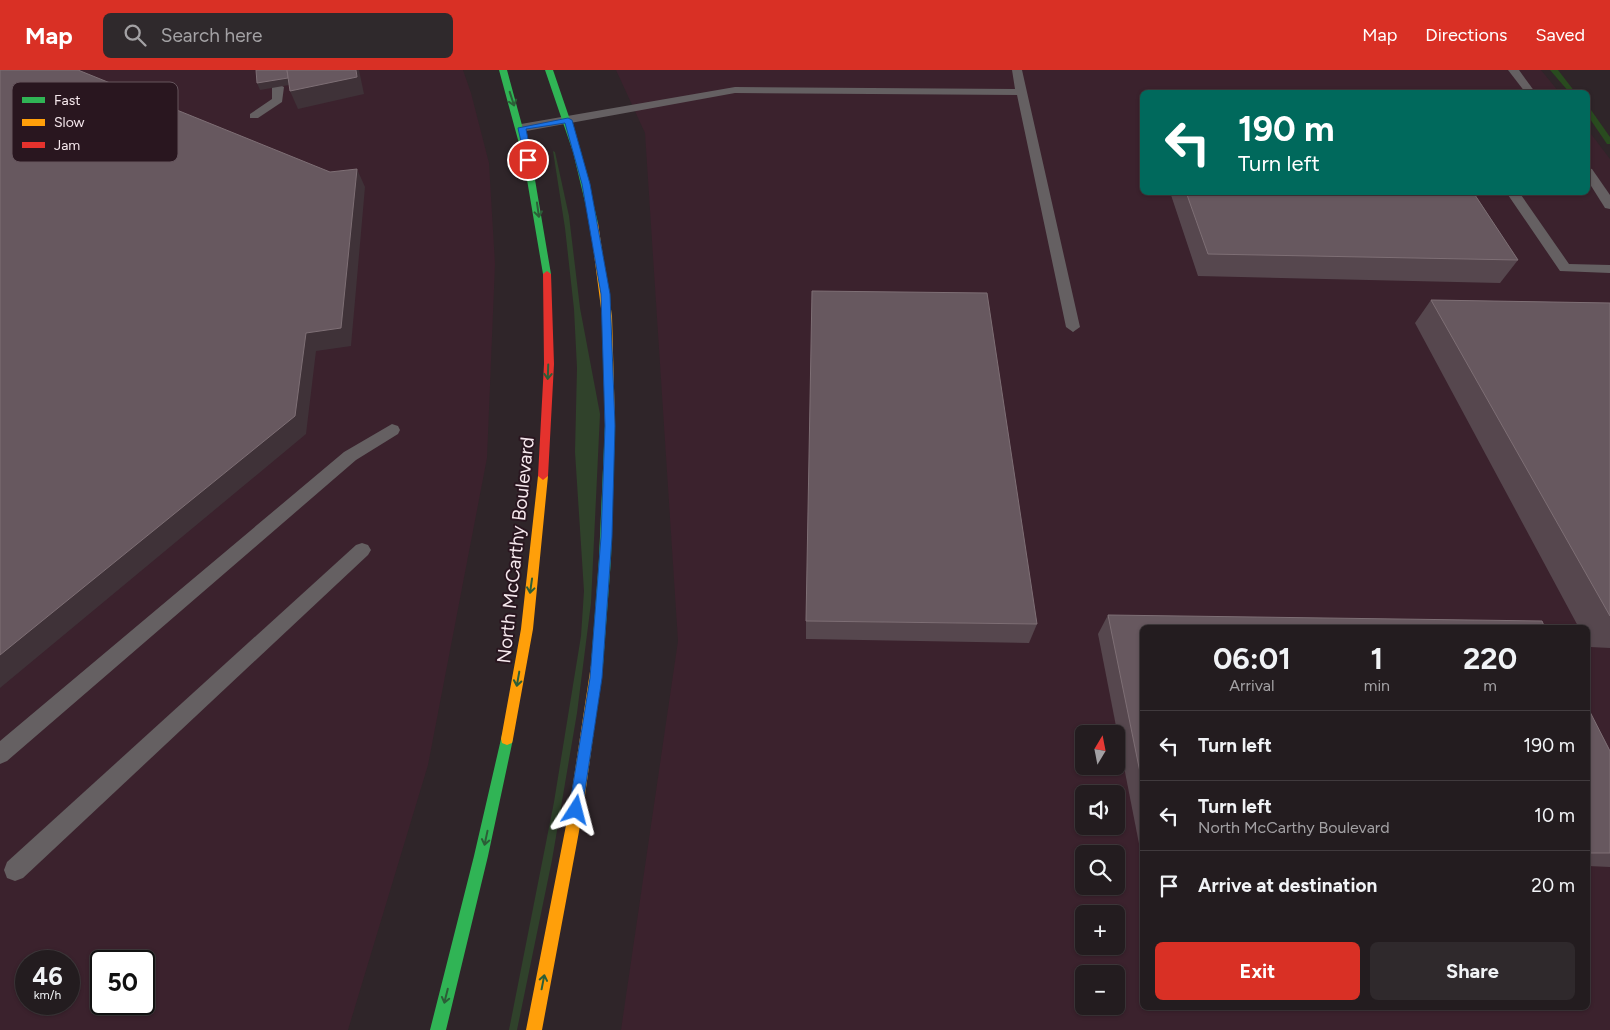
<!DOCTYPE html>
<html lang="en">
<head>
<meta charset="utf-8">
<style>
  :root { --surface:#231c1f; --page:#2f292c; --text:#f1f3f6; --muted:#a3a1a4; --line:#403a3d; --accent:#d93025 }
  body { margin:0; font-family:Figtree,sans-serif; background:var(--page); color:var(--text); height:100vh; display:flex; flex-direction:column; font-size:19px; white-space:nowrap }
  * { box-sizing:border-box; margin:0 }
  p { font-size:16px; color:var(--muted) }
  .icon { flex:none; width:28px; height:28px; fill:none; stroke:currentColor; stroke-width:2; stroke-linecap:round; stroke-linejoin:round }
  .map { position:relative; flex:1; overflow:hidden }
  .side { position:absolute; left:1140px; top:555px; width:450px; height:385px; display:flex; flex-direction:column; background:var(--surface); border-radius:8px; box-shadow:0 1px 4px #0004,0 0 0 1px var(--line) }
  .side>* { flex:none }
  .banner { position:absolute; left:1140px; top:20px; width:450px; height:105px; border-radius:8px; box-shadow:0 1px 4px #0004,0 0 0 1px var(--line); background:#00695c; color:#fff; overflow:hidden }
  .needle { width:32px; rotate:10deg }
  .fabs { position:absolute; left:1075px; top:655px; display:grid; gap:10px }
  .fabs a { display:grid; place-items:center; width:50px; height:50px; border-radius:8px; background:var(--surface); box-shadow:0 1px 4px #0004,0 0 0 1px var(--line); font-size:25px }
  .speed { position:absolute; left:15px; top:880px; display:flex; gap:10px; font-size:25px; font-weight:700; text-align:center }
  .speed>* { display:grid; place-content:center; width:65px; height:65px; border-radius:50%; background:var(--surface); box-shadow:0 1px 4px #0004,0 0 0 1px var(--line); line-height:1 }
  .speed small { font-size:12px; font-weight:400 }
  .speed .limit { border:2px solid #111; border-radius:8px; background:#fff; color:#111 }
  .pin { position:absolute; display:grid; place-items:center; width:42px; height:42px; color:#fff; margin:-21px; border:2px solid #fff; border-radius:50%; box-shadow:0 1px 5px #0007 }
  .me { position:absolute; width:55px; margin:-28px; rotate:9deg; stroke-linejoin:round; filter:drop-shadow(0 0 4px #0008) }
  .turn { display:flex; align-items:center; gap:18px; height:105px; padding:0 15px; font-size:22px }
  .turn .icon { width:65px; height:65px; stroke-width:2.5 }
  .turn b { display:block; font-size:35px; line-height:42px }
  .eta { display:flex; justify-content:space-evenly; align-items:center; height:85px; text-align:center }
  .eta b { font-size:30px; font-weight:700; line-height:35px }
  .button { display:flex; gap:10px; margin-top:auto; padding:10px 15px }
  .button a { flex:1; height:58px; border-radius:8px; background:var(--accent); color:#fff; font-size:20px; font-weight:700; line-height:58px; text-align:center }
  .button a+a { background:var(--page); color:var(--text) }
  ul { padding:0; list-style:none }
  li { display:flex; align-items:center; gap:15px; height:70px; padding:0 15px; border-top:1px solid var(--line) }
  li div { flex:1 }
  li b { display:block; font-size:19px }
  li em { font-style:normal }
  header { display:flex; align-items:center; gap:30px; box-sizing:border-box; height:70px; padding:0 25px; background:var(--accent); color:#fff }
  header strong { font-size:24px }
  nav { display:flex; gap:28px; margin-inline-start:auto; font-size:18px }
  .search { width:350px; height:45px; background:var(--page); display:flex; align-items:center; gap:12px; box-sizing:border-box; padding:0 18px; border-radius:8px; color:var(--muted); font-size:19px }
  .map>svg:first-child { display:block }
  .built { fill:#3b222d; fill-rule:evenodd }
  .green { fill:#30422b }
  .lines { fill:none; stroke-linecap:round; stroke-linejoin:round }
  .stream { fill:#294b1f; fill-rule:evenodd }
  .lane { fill:#656062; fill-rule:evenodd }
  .fast { fill:#30b455; fill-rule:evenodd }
  .slow { fill:#ff9f0a; fill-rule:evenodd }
  .jam { fill:#e5322d; fill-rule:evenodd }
  .wall { fill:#56474e }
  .shaded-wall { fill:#3f3238 }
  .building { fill:#67585f; stroke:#7e6f75 }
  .oneway { stroke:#2c5d37 }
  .route { fill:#1a73e8; stroke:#114b97 }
  .labels { text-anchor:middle; stroke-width:4; stroke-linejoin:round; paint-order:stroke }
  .street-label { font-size:19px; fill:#f6e8ed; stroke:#29161f }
  .key { fill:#29161f; stroke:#66555d; stroke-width:1 }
  .key-label { font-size:14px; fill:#f6e8ed }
</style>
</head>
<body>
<header>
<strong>Map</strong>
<div class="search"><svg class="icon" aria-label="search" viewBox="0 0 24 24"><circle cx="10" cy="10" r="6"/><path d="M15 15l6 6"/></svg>Search here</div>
<nav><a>Map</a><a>Directions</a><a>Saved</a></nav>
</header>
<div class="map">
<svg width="1610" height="960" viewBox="0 0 1610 960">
  <rect width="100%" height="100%" fill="#2f2529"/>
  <g class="built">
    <path d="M0 0H463L471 23 489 93 495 194 487 388 428 695 348 960H0ZM26 891H69V934H26ZM101 891H144V934H101Z"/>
    <path d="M616 0H1541L1559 22H1142V122H1588V60L1610 89V960H621L678 571 645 63ZM1142 558H1588V938H1142ZM1084 664H1116V696H1084ZM1084 724H1116V756H1084ZM1084 784H1116V816H1084ZM1084 844H1116V876H1084ZM1084 904H1116V936H1084Z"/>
  </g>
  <path class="green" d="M553 81 555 82 569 146 580 238 600 344 591 533 577 643 552 790 517 960H509L554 732 581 566 584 521 575 382 577 298 574 239 565 158Z"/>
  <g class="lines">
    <g class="stream">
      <path d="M1550 0H1558L1575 22H1569Z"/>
      <path d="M1588 40H1591L1610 67V74H1607L1588 46Z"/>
    </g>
    <g class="lane">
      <path d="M1012 0H1022L1080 257 1073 262 1066 257 1017 25 735 23 521 62 515 58 521 54 735 17 1015 19Z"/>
      <path d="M1508 0H1519L1535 22H1525Z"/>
      <path d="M278 14 284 17 282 32 258 48H250V44L272 29V17Z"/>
      <path d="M1588 98 1592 99 1610 125V139L1605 138 1588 111Z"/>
      <path d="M1506 122H1519L1569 194 1610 195V203L1560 201Z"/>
      <path d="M392 354 398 356 400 360 398 364 356 390 7 691 0 694V671L344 382Z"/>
      <path d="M362 473 368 475 371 480 368 485 23 808 15 811 7 808 4 800 7 792 356 475Z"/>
    </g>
    <g class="fast">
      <path d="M499 0H507L532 92 551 204 547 207 543 204 524 92Z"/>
      <path d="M545 0H553L581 82 598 153 597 155 594 156 590 153 573 82Z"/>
      <path d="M610 350 615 354 611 489 603 595 601 599 597 600 593 599 591 595 599 489 605 354Z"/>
      <path d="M507 663 512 665 513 669 488 786 446 960H430L474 786 501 669 502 665Z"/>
    </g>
    <g class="slow">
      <path d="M594 150 598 153 612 246 615 354 610 358 605 354 602 246 590 153Z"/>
      <path d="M543 402 548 406 533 559 513 669 512 673 507 675 502 673 501 669 521 559 538 406Z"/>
      <path d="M597 590 601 591 603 595 583 740 542 960H526L569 740 591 595 593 591Z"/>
    </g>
    <path class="jam" d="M547 201 551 204 554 294 548 406 543 410 538 406 544 294 543 204Z"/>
  </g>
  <g class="wall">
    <path d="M1170 122H1473L1518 190 1500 213 1198 206Z"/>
    <path d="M1431 230 1610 233V578L1590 577 1588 573V558H1579L1415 253Z"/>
    <path d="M1108 545 1142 558V789L1098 564Z"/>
    <path d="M806 551 1037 554 1029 573 806 569Z"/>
    <path d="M1588 638 1610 681V797L1588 796Z"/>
  </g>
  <g class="shaded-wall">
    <path d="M291 0 295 14 260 20 257 13Z"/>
    <path d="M356 0H359L364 24 298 39 290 21Z"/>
    <path d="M357 99 365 117 351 276 316 281 306 364 0 618V585L306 263Z"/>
  </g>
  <g class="building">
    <path d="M0 0H78L330 102 357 99 341 258 306 263 295 346 0 585Z"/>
    <path d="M256 0H287L288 8 257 13Z"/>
    <path d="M287 0H356L357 7 290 21Z"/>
    <path d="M1186 122H1473L1518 190 1208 184Z"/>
    <path d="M812 221 987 223 1037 554 806 551Z"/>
    <path d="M1431 230 1610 233V546Z"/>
    <path d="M1108 545 1542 551 1545 558H1142V712Z"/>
    <path d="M1588 638 1610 681V783H1588Z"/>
  </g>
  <defs><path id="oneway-shaft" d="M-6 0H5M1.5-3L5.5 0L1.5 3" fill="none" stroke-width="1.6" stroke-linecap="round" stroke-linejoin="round" transform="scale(1.25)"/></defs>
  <g class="oneway">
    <use href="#oneway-shaft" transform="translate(512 29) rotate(72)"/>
    <use href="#oneway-shaft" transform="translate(538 140) rotate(82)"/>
    <use href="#oneway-shaft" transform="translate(548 302) rotate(92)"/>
    <use href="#oneway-shaft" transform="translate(531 516) rotate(98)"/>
    <use href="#oneway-shaft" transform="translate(518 609) rotate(100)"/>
    <use href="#oneway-shaft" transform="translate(486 768) rotate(102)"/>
    <use href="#oneway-shaft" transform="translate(543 912) rotate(-79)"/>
    <use href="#oneway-shaft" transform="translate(446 926) rotate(104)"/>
  </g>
  <path class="route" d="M568 48 572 50 590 114 610 224 615 356 612 467 602 608 582 740 580 745 576 747 571 745 569 740 590 608 601 467 605 356 601 224 582 114 565 53 526 59 532 90 528 92 525 90 518 58Z"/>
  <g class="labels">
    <g class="street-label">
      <text transform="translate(515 480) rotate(-84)" y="7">North McCarthy Boulevard</text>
    </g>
  </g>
  <rect x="12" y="12" width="166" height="80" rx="8" class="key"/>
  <rect x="22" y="27" width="23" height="6" fill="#30b455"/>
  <rect x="22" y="49" width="23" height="7" fill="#ff9f0a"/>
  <rect x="22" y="72" width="23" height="6" fill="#e5322d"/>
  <g class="key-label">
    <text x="54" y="35">Fast</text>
    <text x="54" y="57">Slow</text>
    <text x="54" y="80">Jam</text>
  </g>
</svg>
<div class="fabs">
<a><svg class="needle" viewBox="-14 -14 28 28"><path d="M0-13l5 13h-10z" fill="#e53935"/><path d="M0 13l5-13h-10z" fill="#a3a1a4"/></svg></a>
<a><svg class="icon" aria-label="sound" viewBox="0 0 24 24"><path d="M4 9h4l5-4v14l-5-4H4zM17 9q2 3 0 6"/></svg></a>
<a><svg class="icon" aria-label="search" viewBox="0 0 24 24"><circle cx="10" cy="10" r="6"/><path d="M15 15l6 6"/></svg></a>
<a>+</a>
<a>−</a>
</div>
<div class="speed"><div>46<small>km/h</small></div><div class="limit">50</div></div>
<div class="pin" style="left:528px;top:90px;background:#d93025"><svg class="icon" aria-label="arrive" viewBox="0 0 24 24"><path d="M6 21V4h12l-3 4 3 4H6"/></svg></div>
<svg class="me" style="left:576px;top:740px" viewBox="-20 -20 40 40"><path d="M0-17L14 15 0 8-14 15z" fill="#1a73e8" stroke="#fff" stroke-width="4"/></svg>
<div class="banner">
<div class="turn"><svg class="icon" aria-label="left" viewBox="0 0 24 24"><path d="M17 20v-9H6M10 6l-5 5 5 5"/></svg><div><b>190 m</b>Turn left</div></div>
</div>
<section class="side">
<div class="eta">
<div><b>06:01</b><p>Arrival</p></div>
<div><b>1</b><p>min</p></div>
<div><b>220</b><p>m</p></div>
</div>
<ul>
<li><svg class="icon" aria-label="left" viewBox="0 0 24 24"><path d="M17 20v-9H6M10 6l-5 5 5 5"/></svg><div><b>Turn left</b></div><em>190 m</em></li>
<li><svg class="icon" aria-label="left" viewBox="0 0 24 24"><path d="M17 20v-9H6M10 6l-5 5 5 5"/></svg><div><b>Turn left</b><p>North McCarthy Boulevard</p></div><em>10 m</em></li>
<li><svg class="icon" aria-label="arrive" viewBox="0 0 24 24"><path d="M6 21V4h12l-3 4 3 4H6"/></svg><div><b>Arrive at destination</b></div><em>20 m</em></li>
</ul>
<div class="button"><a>Exit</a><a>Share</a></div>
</section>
</div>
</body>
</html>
